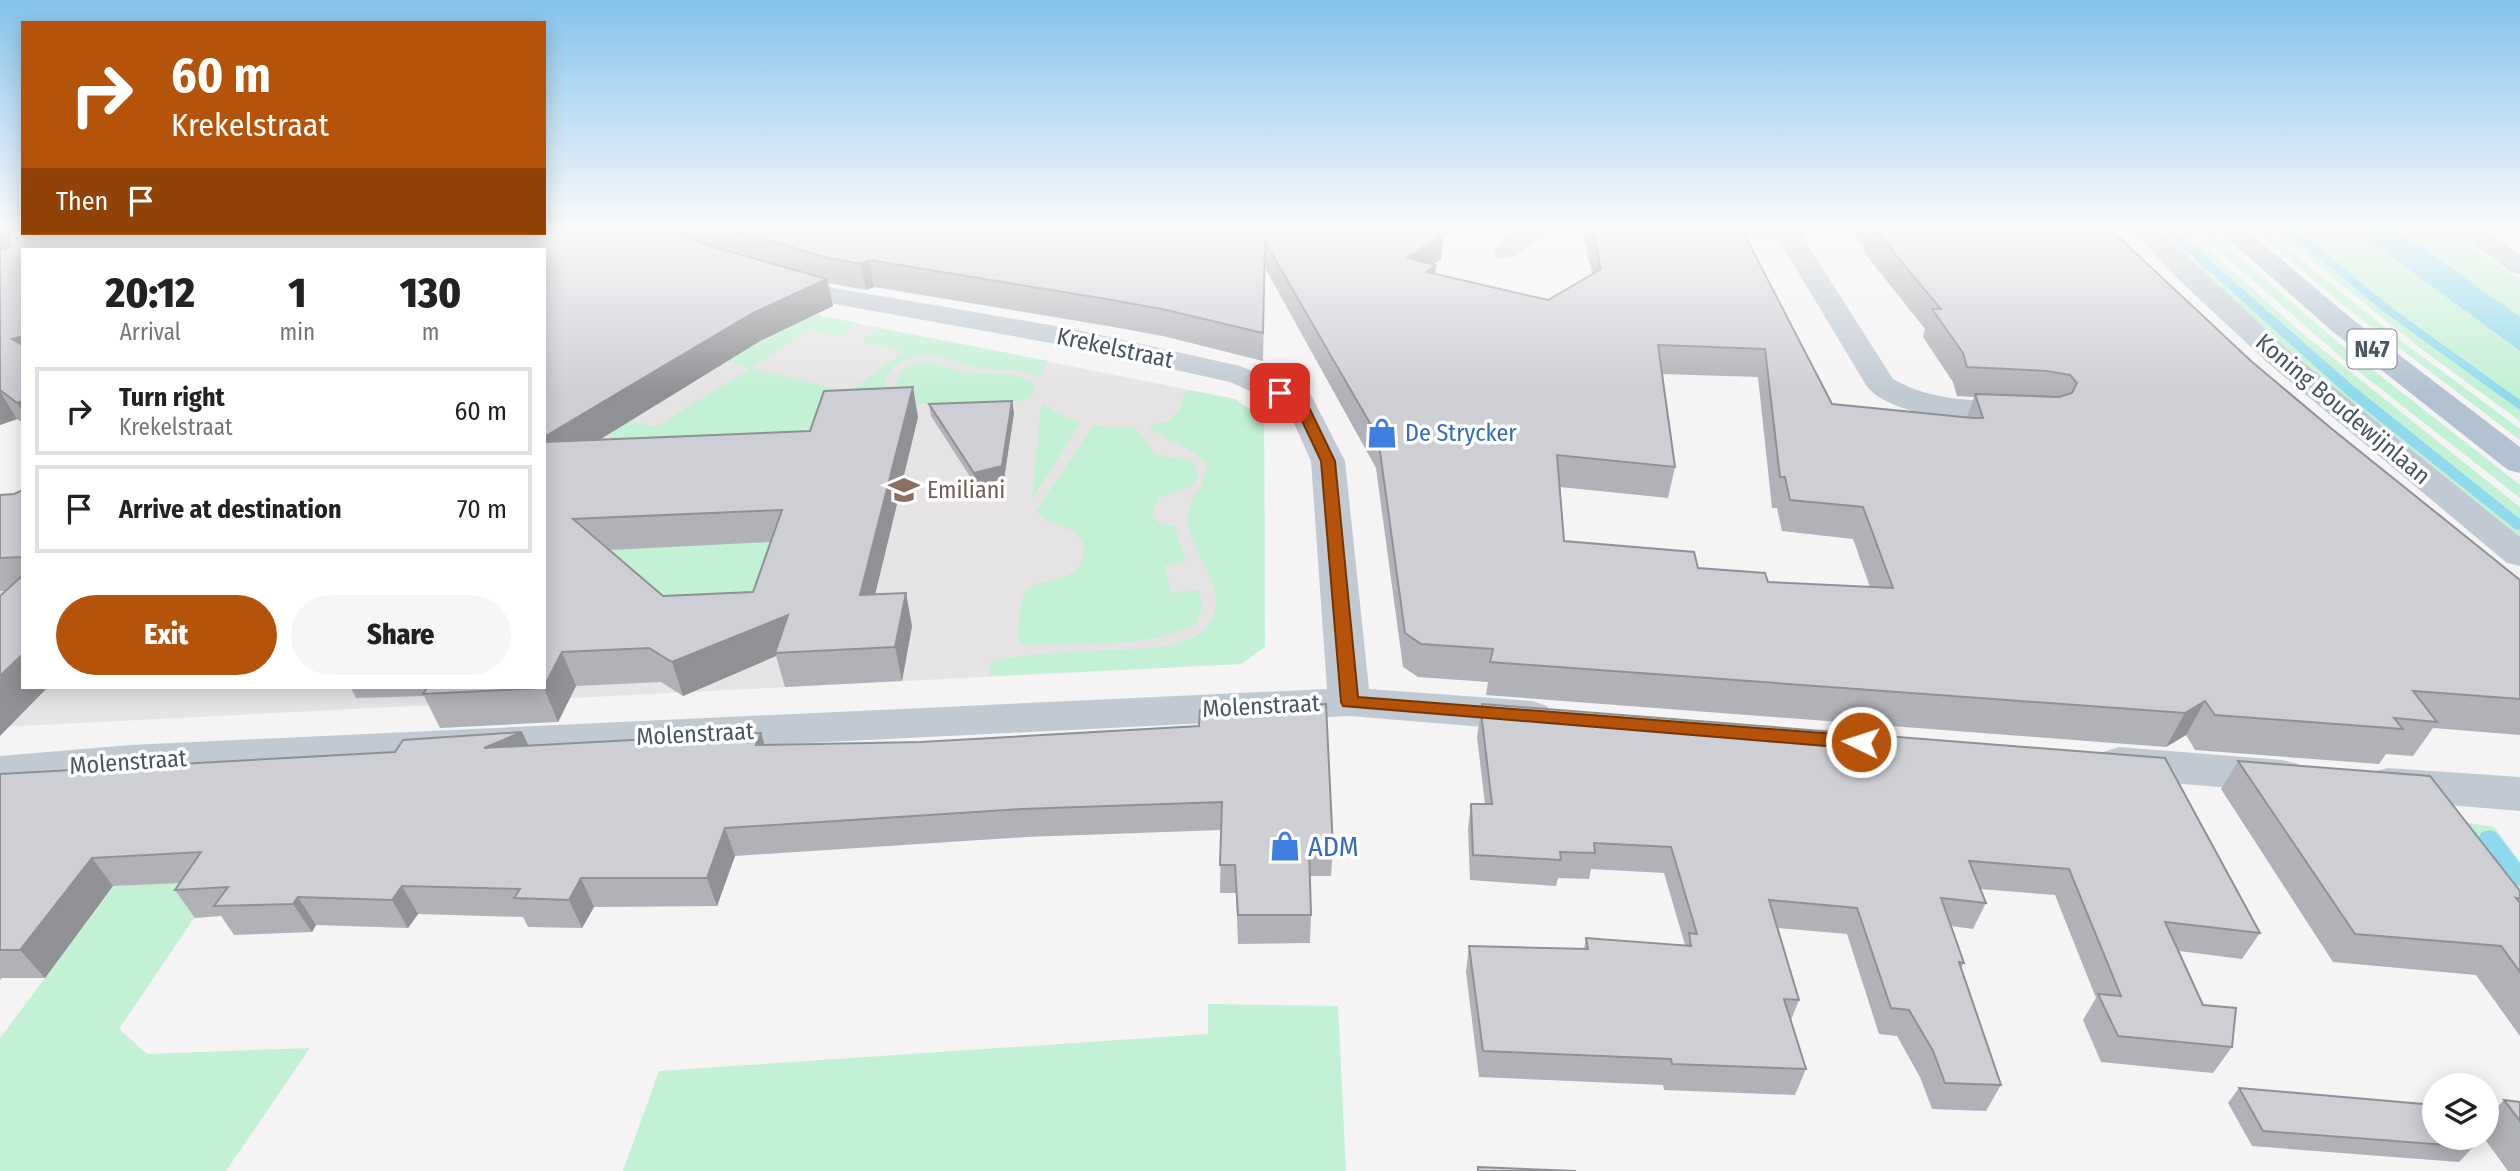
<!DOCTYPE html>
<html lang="en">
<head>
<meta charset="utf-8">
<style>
  :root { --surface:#fff; --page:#f6f6f6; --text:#222; --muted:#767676; --line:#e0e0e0; --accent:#b45309 }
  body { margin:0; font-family:"Fira Sans Condensed",sans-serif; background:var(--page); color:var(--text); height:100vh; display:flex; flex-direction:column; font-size:26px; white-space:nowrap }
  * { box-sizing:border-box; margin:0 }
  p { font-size:23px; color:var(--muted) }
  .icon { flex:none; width:38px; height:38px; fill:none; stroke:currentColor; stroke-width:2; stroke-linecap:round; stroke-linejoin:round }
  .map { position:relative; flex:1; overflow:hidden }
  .drawer { position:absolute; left:21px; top:248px; width:525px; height:441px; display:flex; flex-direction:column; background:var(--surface); border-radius:0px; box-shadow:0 4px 18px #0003 }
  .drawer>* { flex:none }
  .hud { position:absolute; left:21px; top:21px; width:525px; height:214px; border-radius:0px; box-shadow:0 4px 18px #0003; background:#b45309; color:#fff; overflow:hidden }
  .controls { position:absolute; left:2422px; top:1073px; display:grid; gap:14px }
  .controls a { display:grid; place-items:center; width:77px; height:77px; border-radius:50%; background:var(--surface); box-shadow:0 4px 18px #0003; font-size:35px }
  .pin { position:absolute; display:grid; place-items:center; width:60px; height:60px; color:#fff; margin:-30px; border-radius:14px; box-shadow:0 4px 10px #0006 }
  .me { position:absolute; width:77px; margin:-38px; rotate:274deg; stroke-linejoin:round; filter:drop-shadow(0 0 5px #0008) }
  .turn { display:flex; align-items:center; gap:24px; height:147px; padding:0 35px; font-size:32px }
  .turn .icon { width:91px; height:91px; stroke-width:2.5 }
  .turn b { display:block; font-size:49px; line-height:60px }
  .then { display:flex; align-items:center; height:66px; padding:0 35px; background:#0003; gap:14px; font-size:26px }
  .eta { display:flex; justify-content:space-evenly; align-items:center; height:119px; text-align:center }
  .eta b { font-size:42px; font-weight:800; line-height:49px }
  .button { display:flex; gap:14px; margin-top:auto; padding:14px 35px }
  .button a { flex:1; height:80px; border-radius:42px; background:var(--accent); color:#fff; font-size:28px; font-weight:800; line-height:80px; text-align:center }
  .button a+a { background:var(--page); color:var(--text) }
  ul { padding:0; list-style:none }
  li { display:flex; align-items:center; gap:21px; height:88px; margin:0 14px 10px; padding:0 21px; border:4px solid var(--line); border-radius:0px }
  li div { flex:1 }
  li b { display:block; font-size:26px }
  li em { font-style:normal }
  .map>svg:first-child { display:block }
  .education { fill:#e6e4e5 }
  .green { fill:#c3f1d5 }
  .water { fill:#90daee }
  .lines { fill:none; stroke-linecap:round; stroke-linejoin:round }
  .stream { fill:#90daee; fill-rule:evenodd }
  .minor { fill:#c1cad2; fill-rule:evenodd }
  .major { fill:#b3c2d1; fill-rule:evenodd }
  .wall { fill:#b0b2b7; fill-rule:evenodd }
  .shaded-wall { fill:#909195 }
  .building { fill:#cdcfd5; stroke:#909195; stroke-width:2; fill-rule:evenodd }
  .route { fill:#b45309; stroke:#753606; stroke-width:2 }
  .labels { text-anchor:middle; stroke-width:7; stroke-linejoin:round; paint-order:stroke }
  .shield { fill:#fff; stroke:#808990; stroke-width:2 }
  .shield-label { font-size:23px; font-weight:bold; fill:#4a5661 }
  .street-label { font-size:24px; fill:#4a5661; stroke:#fff }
  .shop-label { font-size:24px; fill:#366cbe; stroke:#fff; text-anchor:start }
  .education-label { font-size:24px; fill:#785e54; stroke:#fff; text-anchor:start }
  .near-shop-label { font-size:28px; fill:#366cbe; stroke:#fff; text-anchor:start }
</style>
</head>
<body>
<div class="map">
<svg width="2520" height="1171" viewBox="0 0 2520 1171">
  <rect width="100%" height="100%" fill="#f5f3f3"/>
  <path class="education" d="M544 233 810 317 816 315 1235 399 1264 419 1265 647 1241 664 0 727V513L23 688H544Z"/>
  <g class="green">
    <path d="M2156 228H2184L2307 337 2520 507V537L2340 395 2245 313Z"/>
    <path d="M2193 228H2205L2340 344 2520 485V498L2344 360Z"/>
    <path d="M2251 228H2262L2408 346 2520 429V440L2347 308Z"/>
    <path d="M2271 228H2352L2520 351V421L2420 348Z"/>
    <path d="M2395 228H2445L2520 280V317Z"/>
    <path d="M816 315 858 323 840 337 809 330 751 368 848 392 904 352 861 342 880 328 1048 361 1039 377C1018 367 997 371 975 367 961 365 948 356 933 355 910 353 882 366 884 393L807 445 600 455 613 432 631 421 656 427 749 369 724 361 749 346Z"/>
    <path d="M927 361 965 373 1015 375 1035 383 1031 397 1020 401 914 404 897 391 895 383 905 367Z"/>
    <path d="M1187 390 1235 399 1264 419 1265 647 1241 664 989 676 990 662C1032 652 1075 652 1117 650 1142 648 1173 649 1195 637 1203 632 1212 621 1215 612 1224 582 1186 546 1188 516 1189 495 1208 484 1207 463 1187 443 1167 443 1148 426L1170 421 1179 410Z"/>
    <path d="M1044 404 1055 412 1080 423 1032 499 1041 408Z"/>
    <path d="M1093 426 1137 429 1156 455 1193 461 1198 477 1191 486 1159 498 1152 514C1155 524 1165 525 1175 526L1185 562 1164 566 1172 593 1198 590C1205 603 1201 611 1196 624 1147 649 1078 643 1024 645L1018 640C1019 630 1019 598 1026 591 1041 575 1085 588 1084 545 1074 522 1049 528 1036 511Z"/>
    <path d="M790 540 757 640 544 553Z"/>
    <path d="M2458 821 2494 827 2520 862V894Z"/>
    <path d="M220 880 119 1029 147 1054 310 1048 226 1171H0V1038L114 886Z"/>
    <path d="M1208 1004 1338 1006 1346 1171H623L659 1071 1208 1034Z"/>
  </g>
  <path class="water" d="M2352 228H2395L2520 317V351Z"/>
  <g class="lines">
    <g class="stream">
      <path d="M2161 228H2173L2357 389 2520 519V530L2515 529 2347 395Z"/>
      <path d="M2283 228H2295L2392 308 2520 400V410L2384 312Z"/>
      <path d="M2489 830 2496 832 2520 863V886L2513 884 2479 837 2482 832Z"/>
    </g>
    <g class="minor">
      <path d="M1517 228H1545C1535 244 1515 262 1496 258L1492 252Z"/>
      <path d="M1718 228H1797L1893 379C1932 402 1975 400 2020 402L2031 405 2036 412 2031 419C1995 428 1888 418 1866 385L1777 237 1721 233Z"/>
      <path d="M2130 228H2157L2289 351 2520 537V566L2507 563 2268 363 2177 278Z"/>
      <path d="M2452 228H2481L2520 254V274L2511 272Z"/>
      <path d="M782 272 834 288 1073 329 1240 366 1311 395 1345 461 1369 689 1532 701 1547 706 1554 716 1547 726 1532 731 1349 716 130 777 0 788V756L130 745 1327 689 1311 461 1287 408 1230 382 1073 347 829 303 772 286 768 280 772 274Z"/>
      <path d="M2119 747 2282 760 2298 764 2305 776 2298 788 2282 792 2119 779 2103 774 2096 763 2103 752Z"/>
      <path d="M2388 768 2520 777V811L2388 800 2372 796 2365 784 2372 772Z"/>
    </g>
    <path class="major" d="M2216 228H2244L2352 319 2520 447V473L2508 470 2332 331Z"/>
  </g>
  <g class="wall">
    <path d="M0 228H1454L1443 236 1441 259 1434 264 1435 274 1548 300 1592 274 1582 228H1741L1832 404 1967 417 1974 397 1957 396 1953 382 1923 337 1925 329 1863 251 1864 248 1849 228H2109L2251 361 2332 429 2520 580V735L2433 728 2413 756 2386 754 2379 764 2195 750 2186 735 2166 747 1486 695 1488 682 1418 677 1403 667 1376 468 1265 268 1263 361 1163 336 1108 326 874 287 866 290 828 283 833 306 760 341 601 439 810 431 918 417 875 594 912 626 902 681 785 687 776 656 683 696 661 682 576 686 558 722 440 728 424 696 356 698 351 688H544V250H23V423L17 419 0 425ZM1662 374 1758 377 1772 508H1777L1782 531 1853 539 1870 587 1768 582 1564 541 1560 487 1668 498 1675 467ZM770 542 753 592 663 596 609 550Z"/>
    <path d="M929 404 1014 413 1004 479 976 486 931 416Z"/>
    <path d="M23 490V688L6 591H0V495L14 494Z"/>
    <path d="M1481 712 2165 758 2260 933 2242 959 2179 951 2203 1005 2232 1047 2213 1073 2101 1062 2083 1020 2096 998 2055 895 1980 889 1986 903 1973 929 1951 926 1964 963 1961 968 2001 1085 1986 1111 1932 1109 1920 1077 1897 1036 1879 1034 1847 934 1778 928 1799 1000 1791 1020 1806 1069 1795 1095 1664 1090 1663 1085 1479 1077 1466 972 1469 946 1584 949 1586 938 1685 945 1664 873 1591 869 1589 879 1558 878 1556 886 1470 880 1468 829 1471 804H1485L1477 737Z"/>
    <path d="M1199 726 1333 848 1331 876H1310L1311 915 1310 943 1238 944 1236 893H1220L1221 830 1026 837 735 856 717 906 594 907 582 928 528 927 523 917 418 914 408 928 316 925 312 932 234 935 221 916 195 918 175 890 180 883 113 886 45 978H2L0 980V774L395 752 522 732 528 745 761 733 765 745 921 742Z"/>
    <path d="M2238 761 2520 891V1036L2476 975 2333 962 2221 789Z"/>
    <path d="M2239 1088 2473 1147 2459 1162 2252 1146 2228 1103Z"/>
    <path d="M2504 1100 2520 1102V1171H2508L2484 1138H2487V1118Z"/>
  </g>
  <g class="shaded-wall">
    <path d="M5 228H10L23 250 0 260V230Z"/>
    <path d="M1425 228H1454L1443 236 1441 259 1406 284 1407 258Z"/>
    <path d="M869 260 874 287 866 290 861 264Z"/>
    <path d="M1436 265 1434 291 1427 272Z"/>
    <path d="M827 279 833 306 760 341 547 472 544 464V437L753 313Z"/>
    <path d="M23 336V356L12 339Z"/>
    <path d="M913 387 918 417 867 628 860 595Z"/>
    <path d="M0 391 17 419 0 425Z"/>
    <path d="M23 401V411L17 403Z"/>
    <path d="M1012 401 1014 413 1004 479 976 486 974 473Z"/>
    <path d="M906 593 912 626 902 681 895 647Z"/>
    <path d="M788 615 775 653 776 656 683 696 672 662Z"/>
    <path d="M562 652 576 686 558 722 544 688Z"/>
    <path d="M23 654V688H47L0 736V676Z"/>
    <path d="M2205 701 2186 735 2166 747 2185 713Z"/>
    <path d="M522 732 535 759 484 748Z"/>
    <path d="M761 733 769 760 756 745Z"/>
    <path d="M725 828 735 856 717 906 707 878Z"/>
    <path d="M92 858 113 886 45 978 20 950Z"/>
    <path d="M581 878 594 907 582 928 569 900Z"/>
    <path d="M402 886 418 914 408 928 392 900Z"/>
    <path d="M298 897 316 925 312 932 293 904Z"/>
  </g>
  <g class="building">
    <path d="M10 228H23V233H544V228H662L710 246 827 279 753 313 544 437V250H23V336L12 339 23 345V401L17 403 0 390V250L10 247Z"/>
    <path d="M727 228H1439L1440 229 1436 231 1444 233 1407 258 1436 265 1427 272 1548 300 1601 269 1592 228H1741L1832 404 1973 418H1983L1975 394 2059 397 2072 393 2077 383 2070 375 2047 371 1967 367 1963 353 1932 309H1941L1873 228H2109L2251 361 2332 429 2520 580V699L2413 691 2437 722 2394 718 2403 729 2215 715 2205 701 2185 713 1490 662 1493 649 1421 644 1405 633 1378 437 1265 242 1263 333 1162 309 1106 299 869 260 861 264 828 258ZM1658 345 1765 349 1780 477H1785L1790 500 1863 507 1893 588 1768 582 1765 573 1698 568 1694 552 1564 541 1557 455 1675 467Z"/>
    <path d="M913 387 860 595 906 593 895 647 775 653 788 615 672 662 649 648 562 652 544 687V442L810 431 824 391ZM782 510 753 592 663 596 573 519Z"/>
    <path d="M1012 401 1002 466 974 473 929 404Z"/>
    <path d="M23 490V557L0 558V495L14 494Z"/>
    <path d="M23 575V654L0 676V596Z"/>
    <path d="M427 688H544L423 694Z"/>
    <path d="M1326 704 1333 848H1309L1311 915H1238L1235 865H1220L1222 802 1022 809 725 828 707 878H581L569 900 514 898 520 889 402 886 392 900 298 897 293 904 214 906 228 887 175 890 201 852 92 858 20 950H0V774L395 752 403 740 522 732 484 748 761 733 756 745 921 742 1199 726 1200 710Z"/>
    <path d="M1482 704 2165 758 2260 933 2165 922 2203 1005 2236 1008 2232 1047 2118 1036 2098 994 2121 996 2069 869 1969 861 1986 903 1941 898 1964 963 1959 962 2001 1085 1945 1083 1933 1051 1909 1010 1891 1008 1857 908 1769 900 1799 1000 1784 999 1806 1069 1672 1064 1671 1059 1483 1051 1469 946 1588 949 1586 938 1691 946 1689 933 1697 934 1671 847 1594 843 1595 853 1560 852 1561 860 1473 855 1471 804H1492L1481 712Z"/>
    <path d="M2238 761 2430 776 2520 891V899L2516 898 2520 903V972L2501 946 2355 934Z"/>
    <path d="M2239 1088 2434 1105V1138H2474L2473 1147 2263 1131Z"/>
    <path d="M2504 1100 2520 1102V1121Z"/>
    <path d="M1478 1167 1576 1171H1478Z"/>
  </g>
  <linearGradient id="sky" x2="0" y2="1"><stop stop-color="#85c3ea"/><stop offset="0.58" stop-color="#fafafa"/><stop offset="1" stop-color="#fafafa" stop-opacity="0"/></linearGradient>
  <rect width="2520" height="392" fill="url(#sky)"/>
  <path class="route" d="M1280 389 1305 399 1335 461 1358 697 1861 736 1868 738 1871 742 1868 747 1861 749 1343 706 1341 702 1321 461 1294 404 1273 393Z"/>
  <defs>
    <g id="shop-bare" transform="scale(2.415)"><path d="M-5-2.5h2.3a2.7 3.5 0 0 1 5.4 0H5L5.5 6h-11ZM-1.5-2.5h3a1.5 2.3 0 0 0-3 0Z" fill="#3f7fe0" stroke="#fff" stroke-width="2.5" paint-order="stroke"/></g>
    <g id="school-bare" transform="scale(2.415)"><path d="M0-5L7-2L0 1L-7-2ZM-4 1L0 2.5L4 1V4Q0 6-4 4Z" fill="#8d6e63" stroke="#fff" stroke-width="2.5" paint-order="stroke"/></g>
  </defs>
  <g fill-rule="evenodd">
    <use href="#shop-bare" x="1382" y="433"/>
    <use href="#school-bare" x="904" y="490"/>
    <use href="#shop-bare" x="1285" y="846"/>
  </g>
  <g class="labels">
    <rect class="shield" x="2347.5" y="329.5" width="49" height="39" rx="5"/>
    <g class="shield-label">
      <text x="2372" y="357">N47</text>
    </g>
    <g class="street-label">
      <text transform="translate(1115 348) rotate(12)" y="8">Krekelstraat</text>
      <text transform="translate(2343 409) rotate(40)" y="8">Koning Boudewijnlaan</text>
      <text transform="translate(1261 706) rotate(-3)" y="8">Molenstraat</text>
      <text transform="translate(695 734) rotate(-3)" y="8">Molenstraat</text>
      <text transform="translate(128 762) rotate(-4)" y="8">Molenstraat</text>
    </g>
    <g class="shop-label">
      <text x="1405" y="441">De Strycker</text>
    </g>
    <g class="education-label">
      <text x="927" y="498">Emiliani</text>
    </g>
    <g class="near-shop-label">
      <text x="1308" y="856">ADM</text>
    </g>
  </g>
</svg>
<div class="controls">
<a><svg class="icon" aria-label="layers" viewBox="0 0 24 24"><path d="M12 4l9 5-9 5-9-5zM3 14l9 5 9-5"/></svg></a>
</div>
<div class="pin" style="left:1280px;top:393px;background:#d93025"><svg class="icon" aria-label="arrive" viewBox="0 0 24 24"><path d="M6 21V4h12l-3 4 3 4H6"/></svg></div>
<svg class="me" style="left:1861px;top:742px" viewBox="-20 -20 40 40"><circle r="17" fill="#b45309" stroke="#fff" stroke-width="3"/><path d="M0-11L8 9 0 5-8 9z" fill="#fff"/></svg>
<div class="hud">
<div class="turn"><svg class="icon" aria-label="right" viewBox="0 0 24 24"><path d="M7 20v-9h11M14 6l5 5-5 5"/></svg><div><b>60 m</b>Krekelstraat</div></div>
<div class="then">Then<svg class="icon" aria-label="arrive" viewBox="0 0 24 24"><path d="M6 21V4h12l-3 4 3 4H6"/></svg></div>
</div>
<section class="drawer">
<div class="eta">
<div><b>20:12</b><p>Arrival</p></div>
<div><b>1</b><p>min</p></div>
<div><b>130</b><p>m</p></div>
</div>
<ul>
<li><svg class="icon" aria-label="right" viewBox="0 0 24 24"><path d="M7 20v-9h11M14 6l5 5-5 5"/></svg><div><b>Turn right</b><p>Krekelstraat</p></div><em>60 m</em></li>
<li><svg class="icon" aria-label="arrive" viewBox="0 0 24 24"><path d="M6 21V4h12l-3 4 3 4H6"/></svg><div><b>Arrive at destination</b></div><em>70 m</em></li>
</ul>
<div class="button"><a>Exit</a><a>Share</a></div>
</section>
</div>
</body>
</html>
